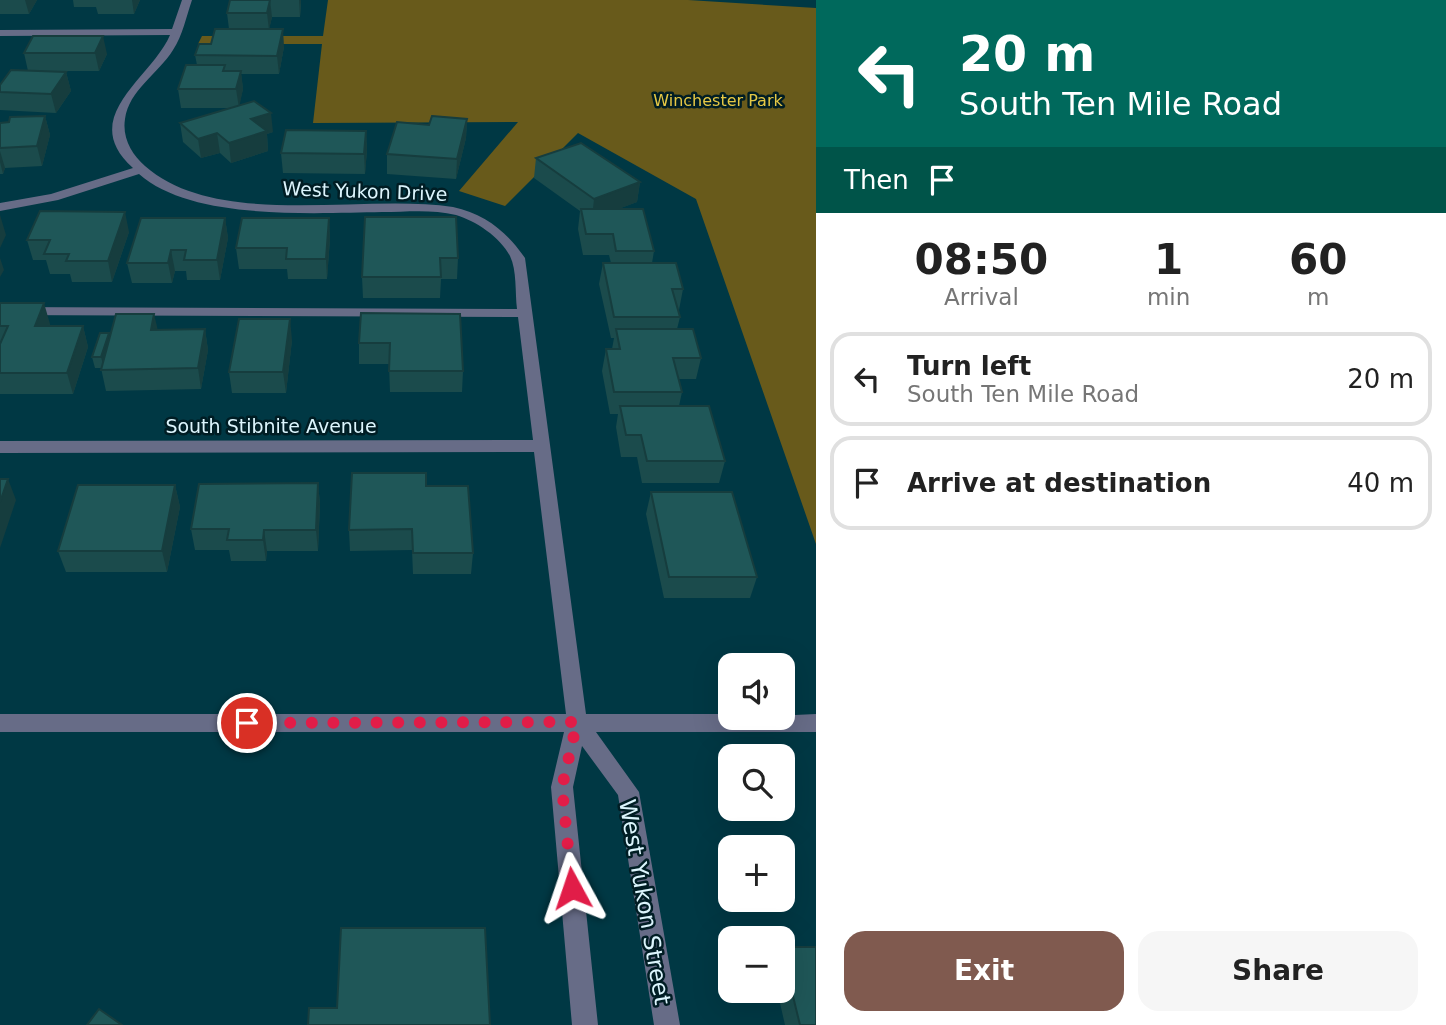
<!DOCTYPE html>
<html lang="en">
<head>
<meta charset="utf-8">
<style>
  :root { --surface:#fff; --page:#f6f6f6; --text:#222; --muted:#767676; --line:#e0e0e0; --accent:#805a4f }
  body { margin:0; font-family:"DejaVu Sans",sans-serif; background:var(--page); color:var(--text); height:100vh; display:flex; flex-direction:column; font-size:26px; white-space:nowrap }
  * { box-sizing:border-box; margin:0 }
  p { font-size:23px; color:var(--muted) }
  .icon { flex:none; width:38px; height:38px; fill:none; stroke:currentColor; stroke-width:2; stroke-linecap:round; stroke-linejoin:round }
  .map { position:relative; flex:1; overflow:hidden }
  .sheet { display:flex; flex-direction:column; background:var(--surface); width:630px }
  .sheet>* { flex:none }
  .top-card { background:#00695c; color:#fff; overflow:hidden }
  .controls { position:absolute; left:718px; top:653px; display:grid; gap:14px }
  .controls a { display:grid; place-items:center; width:77px; height:77px; border-radius:14px; background:var(--surface); box-shadow:0 7px 28px #0002; font-size:35px }
  .pin { position:absolute; display:grid; place-items:center; width:60px; height:60px; color:#fff; margin:-30px; border:4px solid #fff; border-radius:50%; box-shadow:0 2px 7px #0007 }
  .me { position:absolute; width:77px; margin:-38px; rotate:355deg; stroke-linejoin:round; filter:drop-shadow(0 0 5px #0008) }
  .turn { display:flex; align-items:center; gap:24px; height:147px; padding:0 28px; font-size:32px }
  .turn .icon { width:91px; height:91px; stroke-width:2.5 }
  .turn b { display:block; font-size:49px; line-height:60px }
  .then { display:flex; align-items:center; height:66px; padding:0 28px; background:#0003; gap:14px; font-size:26px }
  .eta { display:flex; justify-content:space-evenly; align-items:center; height:119px; text-align:center }
  .eta b { font-size:42px; font-weight:700; line-height:49px }
  .action { display:flex; gap:14px; margin-top:auto; padding:14px 28px }
  .action a { flex:1; height:80px; border-radius:21px; background:var(--accent); color:#fff; font-size:28px; font-weight:700; line-height:80px; text-align:center }
  .action a+a { background:var(--page); color:var(--text) }
  ul { padding:0; list-style:none }
  li { display:flex; align-items:center; gap:21px; height:94px; margin:0 14px 10px; padding:0 14px; border:4px solid var(--line); border-radius:21px }
  li div { flex:1 }
  li b { display:block; font-size:26px }
  li em { font-style:normal }
  main { display:flex; flex:1; min-height:0 }
  .map>svg:first-child { display:block }
  .green { fill:#685a1b }
  .lines { fill:none; stroke-linecap:round; stroke-linejoin:round }
  .minor { fill:#676c87; fill-rule:evenodd }
  .wall { fill:#1b4b4c }
  .shaded-wall { fill:#163d3e }
  .building { fill:#1f5758; stroke:#163d3e; stroke-width:2 }
  .route { stroke:#e11d48; stroke-width:12; stroke-dasharray:0 21.6 }
  .labels { text-anchor:middle; stroke-width:5; stroke-linejoin:round; paint-order:stroke }
  .far-park-label { font-size:16px; fill:#e5c845; stroke:#001d24 }
  .street-label { font-size:19px; fill:#dcf5fd; stroke:#001d24 }
  .near-street-label { font-size:23px; fill:#dcf5fd; stroke:#001d24 }
</style>
</head>
<body>
<main>
<div class="map">
<svg width="816" height="1025" viewBox="0 0 816 1025">
  <rect width="100%" height="100%" fill="#003844"/>
  <path class="green" d="M328 0H688L816 8V544L696 199 578 133 505 206 459 191 518 122 313 123 322 44H198L202 36H323Z"/>
  <g class="lines">
    <path class="minor" d="M182 0H192C186 17 183 35 173 50 158 74 129 90 125 119 122 138 132 155 145 166 218 230 362 193 453 207 485 214 506 231 525 258L586 714H730V718L816 714V732H596L639 792 680 1025H654L618 795 582 746 573 787 598 1025H572L551 787 564 732H0V714H566L534 452 0 453V441L533 440 518 317 0 315V307L517 309C515 293 517 270 510 256 500 237 476 221 456 215 432 209 406 212 382 212 314 213 192 221 139 174L58 200 0 211V203L51 194 133 168C76 117 152 78 170 35L0 36V30L172 29Z"/>
  </g>
  <g class="wall">
    <path d="M0 0H37L29 14H0Z"/>
    <path d="M73 0H140L134 14H98L96 7H74Z"/>
    <path d="M230 0H301V6L300 17H272L269 29 284 47 279 74H241L243 89 239 105 273 132 267 134 268 151 231 163 220 153 201 158 183 142 180 123 230 108H181L178 89 197 65 195 55 229 29 227 13Z"/>
    <path d="M33 36 107 54 99 71H47L66 72 71 91 56 113 0 110V92L28 71 24 53Z"/>
    <path d="M45 116 50 135 42 166 5 168 3 174H0V123L9 122Z"/>
    <path d="M467 119 466 138 456 179 387 174V154L429 125Z"/>
    <path d="M366 131 367 150 365 174 283 173 281 153Z"/>
    <path d="M536 158 640 182 637 202 618 209 654 251 652 263 683 289 679 310H677L680 317 677 329 701 358 696 379H678L682 392 679 406 725 461 719 483H642L637 457H621L616 427 618 414H610L602 371 606 349H612L614 338H611L599 284 603 263H611L609 255H583L578 229 580 211 534 178Z"/>
    <path d="M365 217 458 258 457 279H441L440 298H363L362 277Z"/>
    <path d="M225 218 228 238 220 280H187L186 271H175L172 283H132L127 263Z"/>
    <path d="M329 218 330 239 327 279H288L287 269H239L236 248Z"/>
    <path d="M129 232 112 282H72L70 274H50L46 260H33L27 240Z"/>
    <path d="M0 303 50 324 49 326H83L88 347 73 394H0Z"/>
    <path d="M361 313 463 371 462 392H390L389 364H359V343Z"/>
    <path d="M205 329 208 350 201 389 106 391 101 368H95L92 357 109 333 110 337 158 330Z"/>
    <path d="M292 340 286 393H232L229 372Z"/>
    <path d="M318 483 320 504 318 551H267L266 561H231L229 550H195L191 529Z"/>
    <path d="M175 485 180 507 167 572H66L58 551Z"/>
    <path d="M426 486 473 553 471 574H413L412 550 350 551 349 530Z"/>
    <path d="M651 492 757 577 750 598H664L646 514Z"/>
    <path d="M782 947 816 1025H785L777 990H782Z"/>
  </g>
  <g class="shaded-wall">
    <path d="M25 0H37L29 14Z"/>
    <path d="M132 0H140L134 14Z"/>
    <path d="M270 0 272 17 269 30 267 13Z"/>
    <path d="M299 0H301L300 17Z"/>
    <path d="M283 29 284 47 279 74 277 56Z"/>
    <path d="M103 36 107 54 99 71 95 53Z"/>
    <path d="M241 71 243 89 239 108 236 89Z"/>
    <path d="M66 72 71 91 56 113 51 94Z"/>
    <path d="M271 113 273 132 267 134 268 151 231 163 229 143 251 119Z"/>
    <path d="M45 116 50 135 42 166 37 146Z"/>
    <path d="M467 119 466 138 456 179 457 159Z"/>
    <path d="M366 131 367 150 365 174 364 154Z"/>
    <path d="M217 133 220 153 201 158 198 139Z"/>
    <path d="M0 151 5 168 3 174 0 162Z"/>
    <path d="M640 182 637 202 592 219 594 199Z"/>
    <path d="M125 212 129 232 112 282 108 261Z"/>
    <path d="M0 215 6 235 0 248Z"/>
    <path d="M225 218 228 238 220 280 217 260Z"/>
    <path d="M329 218 330 239 327 279 326 259Z"/>
    <path d="M171 250 175 271 172 283 168 263Z"/>
    <path d="M0 258 4 270 0 277Z"/>
    <path d="M44 303 50 324 41 347 35 326Z"/>
    <path d="M154 314 159 335 151 330Z"/>
    <path d="M290 319 292 340 286 393 283 372Z"/>
    <path d="M83 326 88 347 73 394 67 373Z"/>
    <path d="M205 329 208 350 201 389 198 368Z"/>
    <path d="M109 333 111 345 104 368 101 357Z"/>
    <path d="M8 479 16 500 0 548V502Z"/>
    <path d="M318 483 320 504 318 551 316 530Z"/>
    <path d="M175 485 180 507 167 572 162 551Z"/>
    <path d="M264 530 267 551 266 561 263 540Z"/>
  </g>
  <g class="building">
    <path d="M230 0H270L267 13H227Z"/>
    <path d="M215 29H283L277 56 195 55 199 44H211Z"/>
    <path d="M33 36H103L95 53H24Z"/>
    <path d="M186 65H225L223 71H241L236 89H178Z"/>
    <path d="M11 70 66 72 51 94 0 92V85Z"/>
    <path d="M254 101 271 113 251 119 267 131 229 143 217 133 198 139 180 123Z"/>
    <path d="M45 116 37 146 0 148V123L9 122 10 117Z"/>
    <path d="M432 116 467 119 457 159 387 154 397 122 429 125Z"/>
    <path d="M286 130 366 131 364 154 281 153Z"/>
    <path d="M581 143 640 182 594 199 536 158Z"/>
    <path d="M581 209H643L654 251H616L613 234H586Z"/>
    <path d="M40 211 125 212 108 261H66L69 254H44L50 240H27Z"/>
    <path d="M365 217H456L458 258H440L441 277H362Z"/>
    <path d="M141 218H225L217 260H184L186 250H171L168 263H127Z"/>
    <path d="M242 218H329L326 259H286L287 248H236Z"/>
    <path d="M603 263H676L683 289H672L680 317H614Z"/>
    <path d="M0 303H44L35 326H83L67 373H0V344L8 326H0Z"/>
    <path d="M361 313 460 314 463 371H389L390 343H359Z"/>
    <path d="M116 314H154L151 330 205 329 198 368 101 370Z"/>
    <path d="M239 319H290L283 372H229Z"/>
    <path d="M616 329H693L701 358H673L682 392H614L606 349H620Z"/>
    <path d="M100 333H109L101 357H92Z"/>
    <path d="M620 406H709L725 461H647L641 435H626Z"/>
    <path d="M352 473H426V486H468L473 553H413L412 529 349 530Z"/>
    <path d="M0 479H8L0 502Z"/>
    <path d="M318 483 316 530H264L263 540H227L229 529H191L199 484Z"/>
    <path d="M78 485H175L162 551H58Z"/>
    <path d="M651 492H732L757 577H669Z"/>
    <path d="M341 928H485L490 1025H308L309 1008H337Z"/>
    <path d="M782 947H816V1025H800L782 951Z"/>
    <path d="M99 1009 122 1025H87Z"/>
  </g>
  <g class="lines">
    <path class="route" d="M247 723 577 722 562 787 572 888"/>
  </g>
  <g class="labels">
    <g class="far-park-label">
      <text x="718" y="106">Winchester Park</text>
    </g>
    <g class="street-label">
      <text transform="translate(365 191) rotate(2)" y="7">West Yukon Drive</text>
      <text x="271" y="433">South Stibnite Avenue</text>
    </g>
    <g class="near-street-label">
      <text transform="translate(645 902) rotate(80)" y="8">West Yukon Street</text>
    </g>
  </g>
</svg>
<div class="controls">
<a><svg class="icon" aria-label="sound" viewBox="0 0 24 24"><path d="M4 9h4l5-4v14l-5-4H4zM17 9q2 3 0 6"/></svg></a>
<a><svg class="icon" aria-label="search" viewBox="0 0 24 24"><circle cx="10" cy="10" r="6"/><path d="M15 15l6 6"/></svg></a>
<a>+</a>
<a>−</a>
</div>
<div class="pin" style="left:247px;top:723px;background:#d93025"><svg class="icon" aria-label="arrive" viewBox="0 0 24 24"><path d="M6 21V4h12l-3 4 3 4H6"/></svg></div>
<svg class="me" style="left:572px;top:888px" viewBox="-20 -20 40 40"><path d="M0-17L14 15 0 8-14 15z" fill="#e11d48" stroke="#fff" stroke-width="4"/></svg>
</div>
<section class="sheet">
<div class="top-card">
<div class="turn"><svg class="icon" aria-label="left" viewBox="0 0 24 24"><path d="M17 20v-9H6M10 6l-5 5 5 5"/></svg><div><b>20 m</b>South Ten Mile Road</div></div>
<div class="then">Then<svg class="icon" aria-label="arrive" viewBox="0 0 24 24"><path d="M6 21V4h12l-3 4 3 4H6"/></svg></div>
</div>
<div class="eta">
<div><b>08:50</b><p>Arrival</p></div>
<div><b>1</b><p>min</p></div>
<div><b>60</b><p>m</p></div>
</div>
<ul>
<li><svg class="icon" aria-label="left" viewBox="0 0 24 24"><path d="M17 20v-9H6M10 6l-5 5 5 5"/></svg><div><b>Turn left</b><p>South Ten Mile Road</p></div><em>20 m</em></li>
<li><svg class="icon" aria-label="arrive" viewBox="0 0 24 24"><path d="M6 21V4h12l-3 4 3 4H6"/></svg><div><b>Arrive at destination</b></div><em>40 m</em></li>
</ul>
<div class="action"><a>Exit</a><a>Share</a></div>
</section>
</main>
</body>
</html>
